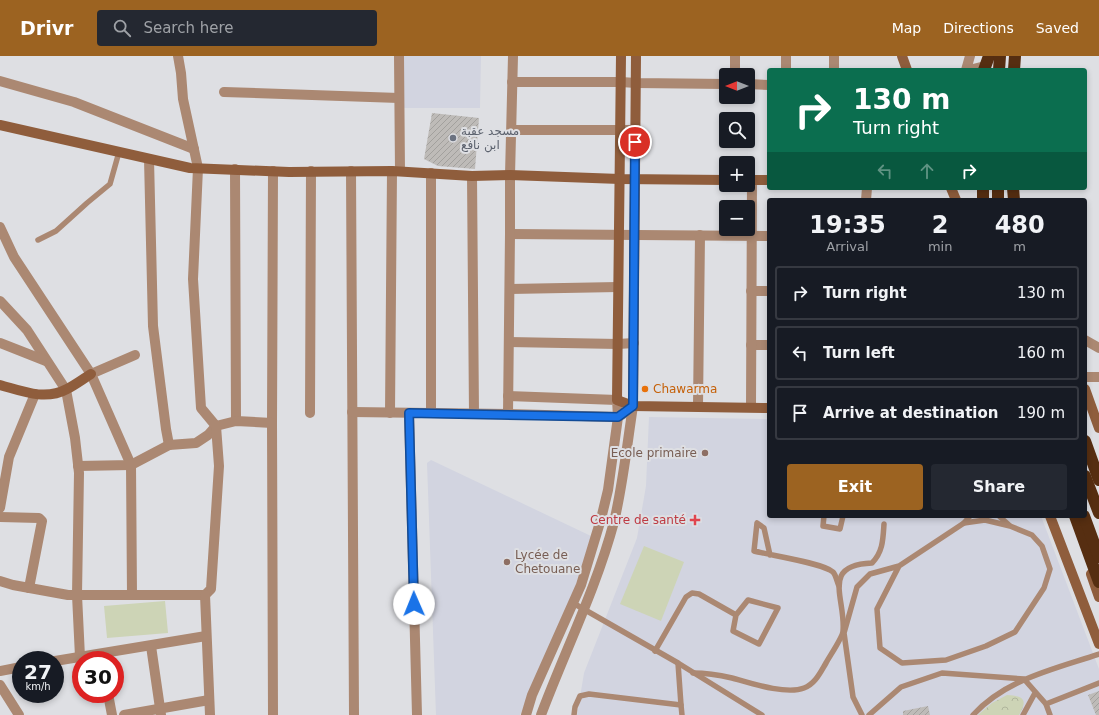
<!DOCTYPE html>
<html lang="en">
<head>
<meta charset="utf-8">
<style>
  :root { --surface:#171b24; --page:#242831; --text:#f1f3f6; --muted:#9ea1a6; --line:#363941; --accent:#9c6321 }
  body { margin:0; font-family:"DejaVu Sans",Cairo,sans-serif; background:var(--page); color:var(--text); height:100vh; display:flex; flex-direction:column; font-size:15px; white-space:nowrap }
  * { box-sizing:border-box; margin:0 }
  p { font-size:13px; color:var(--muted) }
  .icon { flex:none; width:22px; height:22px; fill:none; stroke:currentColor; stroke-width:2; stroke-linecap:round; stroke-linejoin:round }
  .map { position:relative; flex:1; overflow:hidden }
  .sheet { position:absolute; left:767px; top:142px; width:320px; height:320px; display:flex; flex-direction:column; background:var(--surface); border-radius:4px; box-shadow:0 2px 6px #0003 }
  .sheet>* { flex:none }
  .guide { position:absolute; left:767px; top:12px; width:320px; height:122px; border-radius:4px; box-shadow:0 2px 6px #0003; background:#0b6e4f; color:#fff; overflow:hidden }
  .needle { width:26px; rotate:270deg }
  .buttons { position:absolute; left:719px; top:12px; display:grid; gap:8px }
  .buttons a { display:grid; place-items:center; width:36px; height:36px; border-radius:4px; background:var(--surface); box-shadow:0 2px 6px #0003; font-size:20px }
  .speed { position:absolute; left:12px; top:595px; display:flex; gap:8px; font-size:20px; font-weight:700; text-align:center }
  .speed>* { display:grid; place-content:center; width:52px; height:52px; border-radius:50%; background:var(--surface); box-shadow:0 2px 6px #0003; line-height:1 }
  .speed small { font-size:10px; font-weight:400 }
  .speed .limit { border:6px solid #d22; background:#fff; color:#111 }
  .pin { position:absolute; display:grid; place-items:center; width:34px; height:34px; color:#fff; margin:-17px; border:2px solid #fff; border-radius:50%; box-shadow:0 1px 4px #0007 }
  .me { position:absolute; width:44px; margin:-22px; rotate:359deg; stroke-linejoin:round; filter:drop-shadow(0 0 3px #0008) }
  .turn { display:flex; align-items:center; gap:14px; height:84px; padding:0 20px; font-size:18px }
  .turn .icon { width:52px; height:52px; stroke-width:2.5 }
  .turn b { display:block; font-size:28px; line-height:34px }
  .lanes { display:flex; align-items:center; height:38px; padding:0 20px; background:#0003; justify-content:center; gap:20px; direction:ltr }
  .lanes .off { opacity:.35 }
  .eta { display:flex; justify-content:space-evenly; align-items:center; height:68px; text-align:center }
  .eta b { font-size:24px; font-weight:700; line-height:28px }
  .button { display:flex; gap:8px; margin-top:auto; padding:8px 20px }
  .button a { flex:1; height:46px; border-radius:4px; background:var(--accent); color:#fff; font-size:16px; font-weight:700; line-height:46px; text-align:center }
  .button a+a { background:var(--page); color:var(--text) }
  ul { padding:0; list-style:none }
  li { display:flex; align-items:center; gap:12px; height:54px; margin:0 8px 6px; padding:0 12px; border:2px solid var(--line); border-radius:4px }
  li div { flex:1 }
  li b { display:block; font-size:15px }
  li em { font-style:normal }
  header { display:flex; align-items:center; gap:24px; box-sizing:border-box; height:56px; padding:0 20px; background:var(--accent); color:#fff }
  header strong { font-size:19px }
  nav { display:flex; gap:22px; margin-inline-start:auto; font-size:14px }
  .search { width:280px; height:36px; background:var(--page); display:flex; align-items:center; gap:10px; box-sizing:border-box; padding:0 14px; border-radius:4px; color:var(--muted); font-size:15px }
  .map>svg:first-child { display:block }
  .built { fill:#d2d4e0 }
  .grass { fill:#cdd4b6 }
  .forest { fill:url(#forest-crowns) }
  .building { fill:url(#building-hatch) }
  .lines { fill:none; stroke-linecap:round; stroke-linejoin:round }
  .lane { stroke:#ab8872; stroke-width:5.5 }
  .street { stroke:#ab8872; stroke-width:10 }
  .secondary { stroke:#8f5d3c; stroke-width:10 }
  .highway { stroke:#562e11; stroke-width:12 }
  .route-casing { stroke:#114b97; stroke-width:10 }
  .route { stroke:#1a73e8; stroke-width:7 }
  .worship-dot { fill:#6b7280; stroke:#dedfe3; stroke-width:1.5 }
  .food-dot { fill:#e8710a; stroke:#dedfe3; stroke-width:1.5 }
  .education-dot { fill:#8d6e63; stroke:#dedfe3; stroke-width:1.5 }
  .health-dot { fill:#e0444e; stroke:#dedfe3; stroke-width:1.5 }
  .labels { text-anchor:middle; stroke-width:4; stroke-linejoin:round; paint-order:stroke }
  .worship-label { font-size:12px; fill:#5b616d; stroke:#dedfe3; text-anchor:start }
  .food-label { font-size:12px; fill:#c56008; stroke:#dedfe3; text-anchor:start }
  .education-label { font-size:12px; fill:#785e54; stroke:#dedfe3; text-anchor:end }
  .health-label { font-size:12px; fill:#be3a42; stroke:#dedfe3; text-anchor:end }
</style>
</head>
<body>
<header>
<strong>Drivr</strong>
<div class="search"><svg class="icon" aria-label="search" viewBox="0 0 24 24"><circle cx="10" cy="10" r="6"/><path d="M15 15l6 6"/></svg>Search here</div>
<nav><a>Map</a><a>Directions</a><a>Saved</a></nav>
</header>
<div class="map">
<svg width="1099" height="659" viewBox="0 0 1099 659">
  <defs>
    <pattern id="forest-crowns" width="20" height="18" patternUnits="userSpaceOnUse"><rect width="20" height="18" fill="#cdd4b6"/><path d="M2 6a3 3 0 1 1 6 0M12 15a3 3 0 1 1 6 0" fill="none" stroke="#afb59c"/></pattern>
    <pattern id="building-hatch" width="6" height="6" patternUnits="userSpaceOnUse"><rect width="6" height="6" fill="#bebbb8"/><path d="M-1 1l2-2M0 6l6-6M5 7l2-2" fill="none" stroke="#a2a09d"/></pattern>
  </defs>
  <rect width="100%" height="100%" fill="#dedfe3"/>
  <g class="built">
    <path d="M404 0H481L480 52H404Z"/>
    <path d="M649 361 769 363V460H1041L1099 613V659H577L584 617 637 482 646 430Z"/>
    <path d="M431 404 591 480 575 532 520 659H436L427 407Z"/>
  </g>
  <g class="grass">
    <path d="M644 490 684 506 661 565 620 548Z"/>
    <path d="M165 545 168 577 107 582 104 550Z"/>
  </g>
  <path class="forest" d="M1007 639C1024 640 1028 644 1019 659H978L992 647Z"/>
  <g class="building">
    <path d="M432 57 479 62 475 113 438 110 424 103Z"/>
    <path d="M1099 635V659H1096L1088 639Z"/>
    <path d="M928 650 930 659H903V655Z"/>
  </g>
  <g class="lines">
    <g class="lane">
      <path d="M38 184 56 175 87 147 110 128 119 96"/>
      <path d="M824 460 823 470 840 473 843 460"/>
      <path d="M999 460 1009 469"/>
      <path d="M964 467 970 460"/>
      <path d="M770 499 764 472 757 467 754 495C769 499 823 507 833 516 836 519 837 526 839 530"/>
      <path d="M573 547 678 607 762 659"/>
      <path d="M655 595 686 541 692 537 699 538 736 559 748 544 778 552 759 588 733 575 736 559"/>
      <path d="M693 617C706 617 719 619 732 622 750 627 786 639 804 632 815 628 820 617 826 607 829 601 843 581 843 575 846 543 820 509 872 507 883 496 883 483 884 468"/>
      <path d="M1046 648 1099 627"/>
      <path d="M681 649 682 659"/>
      <path d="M574 659 575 651 580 640 589 638 681 649 678 607"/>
      <path d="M862 659 853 641 844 577 857 531 870 518 899 510 964 467 985 464 1010 470 1032 479 1042 490 1050 513 1044 532 1015 576 986 590 946 604 902 607 880 592 877 553 899 510"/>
      <path d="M869 659 901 631 942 617 1024 623 1046 648 1050 659"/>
      <path d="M973 659C1006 623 1054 613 1099 598"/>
      <path d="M1023 659 1035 637"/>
    </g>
    <g class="street">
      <path d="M399 0 400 115"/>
      <path d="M786 14V0"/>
      <path d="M834 14V0"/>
      <path d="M966 14 970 0"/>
      <path d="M969 14 985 10"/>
      <path d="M735 19V0"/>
      <path d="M0 25 74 46 194 93"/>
      <path d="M512 26H621L636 27 726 28"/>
      <path d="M748 28 769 29"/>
      <path d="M224 36 399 42"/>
      <path d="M512 74H635"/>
      <path d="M149 103 153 270 166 373 169 389"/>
      <path d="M235 113 236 365"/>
      <path d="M351 115 354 659"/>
      <path d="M431 117V357"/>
      <path d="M472 120 474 358"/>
      <path d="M866 144 867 132"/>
      <path d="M0 171 14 201 91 318 131 409 132 538"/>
      <path d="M510 178 769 180"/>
      <path d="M510 233 618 231"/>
      <path d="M751 235H769"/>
      <path d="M0 245 27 274 66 334 75 382 79 417 77 539 80 601"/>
      <path d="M1085 284 1099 292"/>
      <path d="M509 286 618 288 634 287"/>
      <path d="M0 287 46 305"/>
      <path d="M751 289H769"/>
      <path d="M91 318 135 299"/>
      <path d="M1085 321H1099"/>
      <path d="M508 340 617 344 618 361 608 434 601 463 581 529 532 639 526 659"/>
      <path d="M698 350 700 179"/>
      <path d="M751 351 752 124"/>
      <path d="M352 356 508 358 510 178V119L513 0"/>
      <path d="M310 357 311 115"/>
      <path d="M390 357 392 115"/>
      <path d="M409 357 417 659"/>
      <path d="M508 358 618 361 623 358"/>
      <path d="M272 367 273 115"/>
      <path d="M78 410 131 409 169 389 196 387 208 379 216 370 236 365 272 367 273 659"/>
      <path d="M0 452 9 401 35 338"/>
      <path d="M0 461 39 462 42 465 29 532"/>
      <path d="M0 525 13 529 68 539H205L211 533 219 410 216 370 201 352 193 223 198 112 183 43 181 17 178 0"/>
      <path d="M205 539 210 659"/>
      <path d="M151 590 161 659"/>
      <path d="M55 605 206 580"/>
      <path d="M0 615 21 611"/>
      <path d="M0 629 19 659"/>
      <path d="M108 638 112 659"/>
      <path d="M124 659 209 644"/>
      <path d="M541 659C565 595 596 533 614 466 623 428 627 389 633 350"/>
    </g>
    <g class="secondary">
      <path d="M621 0 617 344 633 350 769 352"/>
      <path d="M902 0 907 14"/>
      <path d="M0 69 190 112 289 116 392 115 472 120 510 119 620 123 726 124"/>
      <path d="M748 124H769"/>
      <path d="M951 132 956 144"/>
      <path d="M0 329C22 335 45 345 67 333 75 329 83 323 91 318"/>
      <path d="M1085 333 1099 372"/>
      <path d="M633 350 636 0"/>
      <path d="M1050 460 1099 588"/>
      <path d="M1091 518 1099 541"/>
    </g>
    <g class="highway">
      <path d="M984 14 989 0"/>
      <path d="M999 14 1000 0"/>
      <path d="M1014 14 1015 0"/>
      <path d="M983 132V144"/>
      <path d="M998 132V144"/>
      <path d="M1013 132 1014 144"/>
      <path d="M1085 385 1099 424"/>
      <path d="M1085 420 1099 457"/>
      <path d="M1075 460 1099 526"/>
      <path d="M1084 460 1099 501"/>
    </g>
  </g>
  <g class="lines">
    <g class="route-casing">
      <path id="route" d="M414 548 409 357 618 361 633 350 635 86"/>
    </g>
    <use href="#route" class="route"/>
  </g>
  <circle class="worship-dot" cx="453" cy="82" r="4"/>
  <circle class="food-dot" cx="645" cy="333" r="4"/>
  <g class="education-dot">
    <circle cx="705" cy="397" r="4"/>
    <circle cx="507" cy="506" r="4"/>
  </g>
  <path class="health-dot" d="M693 458h4v4h4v4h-4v4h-4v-4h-4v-4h4z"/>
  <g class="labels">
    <g class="worship-label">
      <text x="461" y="79">مسجد عقبة<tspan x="461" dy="14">ابن نافع</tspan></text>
    </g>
    <g class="food-label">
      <text x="653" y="337">Chawarma</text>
    </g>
    <g class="education-label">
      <text x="697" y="401">Ecole primaire</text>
      <text x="515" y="503" text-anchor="start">Lycée de<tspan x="515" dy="14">Chetouane</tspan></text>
    </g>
    <g class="health-label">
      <text x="686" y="468">Centre de santé</text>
    </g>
  </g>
</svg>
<div class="buttons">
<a><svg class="needle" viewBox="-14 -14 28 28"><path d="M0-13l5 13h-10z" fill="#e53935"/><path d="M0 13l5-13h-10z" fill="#9ea1a6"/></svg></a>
<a><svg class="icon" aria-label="search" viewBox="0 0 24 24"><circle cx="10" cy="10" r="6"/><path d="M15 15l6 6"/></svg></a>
<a>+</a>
<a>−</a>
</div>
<div class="speed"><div>27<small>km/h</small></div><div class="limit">30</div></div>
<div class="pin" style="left:635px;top:86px;background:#d93025"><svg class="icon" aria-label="arrive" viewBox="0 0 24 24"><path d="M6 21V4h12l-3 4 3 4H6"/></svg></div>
<svg class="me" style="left:414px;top:548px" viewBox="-20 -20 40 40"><circle r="19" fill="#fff"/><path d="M0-13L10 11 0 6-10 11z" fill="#1a73e8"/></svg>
<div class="guide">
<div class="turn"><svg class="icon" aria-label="right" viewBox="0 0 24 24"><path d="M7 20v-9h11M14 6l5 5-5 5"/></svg><div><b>130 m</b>Turn right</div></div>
<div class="lanes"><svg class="icon off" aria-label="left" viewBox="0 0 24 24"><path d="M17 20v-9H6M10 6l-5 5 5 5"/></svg><svg class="icon off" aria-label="ahead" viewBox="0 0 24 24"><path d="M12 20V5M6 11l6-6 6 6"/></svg><svg class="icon" aria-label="right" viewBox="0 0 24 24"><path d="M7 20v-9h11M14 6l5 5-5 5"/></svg></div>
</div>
<section class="sheet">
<div class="eta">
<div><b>19:35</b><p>Arrival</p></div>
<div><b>2</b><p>min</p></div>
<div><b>480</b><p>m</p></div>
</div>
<ul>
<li><svg class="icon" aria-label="right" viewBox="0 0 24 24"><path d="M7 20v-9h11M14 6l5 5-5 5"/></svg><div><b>Turn right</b></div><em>130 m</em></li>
<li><svg class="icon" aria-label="left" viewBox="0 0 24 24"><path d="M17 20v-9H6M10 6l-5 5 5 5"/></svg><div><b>Turn left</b></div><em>160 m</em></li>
<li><svg class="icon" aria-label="arrive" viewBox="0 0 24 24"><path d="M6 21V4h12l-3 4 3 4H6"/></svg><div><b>Arrive at destination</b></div><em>190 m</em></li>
</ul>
<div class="button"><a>Exit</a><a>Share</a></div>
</section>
</div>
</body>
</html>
